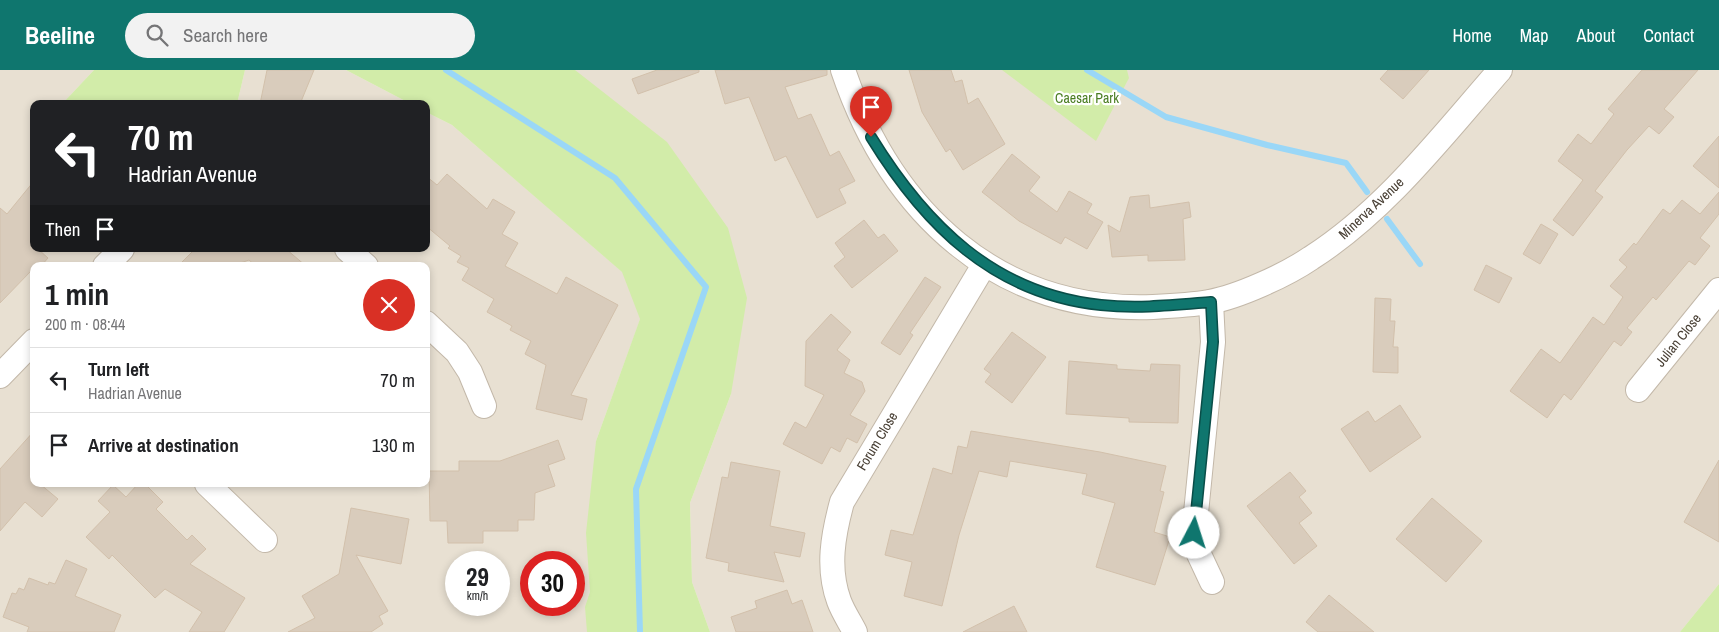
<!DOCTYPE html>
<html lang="en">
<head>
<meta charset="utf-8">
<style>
  :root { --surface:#fff; --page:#f2f2f2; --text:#202124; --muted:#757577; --line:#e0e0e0; --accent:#0f766e }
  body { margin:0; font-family:"Archivo Narrow",sans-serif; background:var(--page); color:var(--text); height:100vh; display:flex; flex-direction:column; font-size:19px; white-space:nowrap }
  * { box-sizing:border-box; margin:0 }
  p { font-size:16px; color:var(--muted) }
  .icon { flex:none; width:28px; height:28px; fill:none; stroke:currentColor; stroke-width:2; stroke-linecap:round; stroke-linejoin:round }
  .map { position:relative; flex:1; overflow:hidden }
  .side { position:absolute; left:30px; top:192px; width:400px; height:225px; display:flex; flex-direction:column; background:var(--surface); border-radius:10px; box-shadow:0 2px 8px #0003 }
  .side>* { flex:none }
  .banner { position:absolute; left:30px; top:30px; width:400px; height:152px; border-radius:10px; box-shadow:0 2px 8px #0003; background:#202124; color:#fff; overflow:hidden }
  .speed { position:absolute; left:445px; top:481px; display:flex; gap:10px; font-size:25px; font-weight:700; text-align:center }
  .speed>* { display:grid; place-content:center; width:65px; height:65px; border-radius:50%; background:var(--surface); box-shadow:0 2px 8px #0003; line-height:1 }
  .speed small { font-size:12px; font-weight:400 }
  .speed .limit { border:8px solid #d22; background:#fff; color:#111 }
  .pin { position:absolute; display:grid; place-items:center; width:42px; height:42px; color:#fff; margin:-51px -21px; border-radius:50% 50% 50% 0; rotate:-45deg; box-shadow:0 0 5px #0007 }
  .pin .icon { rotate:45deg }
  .me { position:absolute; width:55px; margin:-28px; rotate:5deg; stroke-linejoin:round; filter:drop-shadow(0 0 4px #0008) }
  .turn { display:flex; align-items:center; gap:18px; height:105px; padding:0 15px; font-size:22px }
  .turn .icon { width:65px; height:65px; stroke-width:2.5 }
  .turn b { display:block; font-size:35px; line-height:42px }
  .then { display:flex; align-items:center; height:48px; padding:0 15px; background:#0003; gap:10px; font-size:19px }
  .round { display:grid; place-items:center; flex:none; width:52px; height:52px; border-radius:26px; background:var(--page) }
  .summary { display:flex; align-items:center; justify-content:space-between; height:85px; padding:0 15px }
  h1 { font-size:30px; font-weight:700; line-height:38px }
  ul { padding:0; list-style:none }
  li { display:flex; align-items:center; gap:15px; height:65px; padding:0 15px; border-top:1px solid var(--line) }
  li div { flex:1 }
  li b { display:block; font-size:19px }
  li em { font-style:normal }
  header { display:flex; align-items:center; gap:30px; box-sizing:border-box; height:70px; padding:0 25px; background:var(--accent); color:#fff }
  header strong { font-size:24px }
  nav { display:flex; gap:28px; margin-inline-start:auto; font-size:18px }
  .search { width:350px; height:45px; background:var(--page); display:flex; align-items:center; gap:12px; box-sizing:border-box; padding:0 18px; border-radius:28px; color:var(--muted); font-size:19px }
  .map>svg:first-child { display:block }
  .residential { fill:#e8e0d2; fill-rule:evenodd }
  .green { fill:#d2eca9 }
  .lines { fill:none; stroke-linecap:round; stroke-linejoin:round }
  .stream { stroke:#9ad7f7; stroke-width:6 }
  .building { fill:#d9ccbc; stroke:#d2c0ab }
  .minor-casing { stroke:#c3b8a9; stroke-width:26 }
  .minor { stroke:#fff; stroke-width:24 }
  .route-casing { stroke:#0a4d48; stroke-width:12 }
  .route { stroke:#0f766e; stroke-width:9 }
  .labels { text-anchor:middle; stroke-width:4.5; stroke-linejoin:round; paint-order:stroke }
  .park-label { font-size:14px; fill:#4a7d22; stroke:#fff }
  .street-label { font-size:14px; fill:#473e33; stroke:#fff }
</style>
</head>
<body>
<header>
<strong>Beeline</strong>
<div class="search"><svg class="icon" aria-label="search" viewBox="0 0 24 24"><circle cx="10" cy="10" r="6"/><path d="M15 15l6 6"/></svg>Search here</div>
<nav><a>Home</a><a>Map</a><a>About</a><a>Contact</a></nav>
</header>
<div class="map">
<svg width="1719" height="562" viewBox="0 0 1719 562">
  <rect width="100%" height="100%" fill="#f4eee4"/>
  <g class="residential">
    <path d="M0 0H94L62 34H34V179H426V42L452 55 649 225 596 371 592 562H0ZM34 196H426V414H34ZM456 492H499V535H456ZM531 492H574V535H531Z"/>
    <path d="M245 0H346L411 34H237Z"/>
    <path d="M575 0H1719V514L1680 562H710L692 512 690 433 731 324Z"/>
  </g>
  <g class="green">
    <path d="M94 0H245L237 34H62Z"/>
    <path d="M346 0H575L667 72 728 158 747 228 731 324 690 433 692 512 710 562H587L585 537 590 522 586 463 596 371 640 249 622 202 452 55 426 42V34H411Z"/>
    <path d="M1002 0H1127L1129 8 1096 71Z"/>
    <path d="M1719 514V562H1680Z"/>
  </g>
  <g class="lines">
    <g class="stream">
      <path d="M446 0 615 108 706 217 636 419 640 562"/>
      <path d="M1087 0 1166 47 1267 75 1346 93 1367 122"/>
      <path d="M1387 149 1420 194"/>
    </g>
  </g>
  <g class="building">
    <path d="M267 0H314L300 34H260Z"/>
    <path d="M657 0H699V2L638 24 632 9Z"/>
    <path d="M715 0H827V5L785 17 798 49 811 44 830 86 839 81 855 111 839 119 846 133 817 148 786 86 775 91 749 27 725 34Z"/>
    <path d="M909 0H951L955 12 962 10 968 34 978 28 1005 74 963 100 950 79 946 82 922 42Z"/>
    <path d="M1388 0H1429L1403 29 1380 9Z"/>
    <path d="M1642 0H1698L1664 39 1674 47 1659 64 1649 56 1627 80 1595 121 1603 127 1573 166 1553 150 1583 110 1558 91 1578 64 1591 74 1614 44 1608 39Z"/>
    <path d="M1719 66V118L1693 96Z"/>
    <path d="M1012 84 1040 107 1029 121 1057 142 1069 121 1092 134 1087 143 1103 152 1087 179 1065 167 1061 174 1019 151 982 122Z"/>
    <path d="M447 104 487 139 493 129 515 142 502 164 518 173 505 196 557 224 566 207 618 235 571 325 587 329 582 350 536 339 546 295 525 284 531 271 510 260 512 256 487 242 494 229 462 210 469 198 457 192 461 186 448 178 450 176 426 156V106L437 115Z"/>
    <path d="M34 111V179H38L48 188 41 196H34V205L30 202 0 233V138L7 144Z"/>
    <path d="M1719 122V144L1700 168 1710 176 1695 195 1689 191 1656 230 1653 227 1627 258 1632 262 1621 276 1614 271 1571 330 1564 324 1547 348 1510 321 1541 279 1560 293 1593 247 1604 255 1623 227 1610 216 1627 197 1619 190 1634 173 1636 175 1663 139 1670 144 1682 130 1700 144Z"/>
    <path d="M1149 125 1150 138 1189 132 1191 147 1183 149 1185 190 1148 191V185L1112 187 1108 155 1120 162 1130 127Z"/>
    <path d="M864 150 878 168 884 164 898 181 852 218 834 196 845 187 835 173Z"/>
    <path d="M1541 154 1558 164 1540 194 1523 184Z"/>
    <path d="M195 179H286L306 196H256L249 190 232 196H178Z"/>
    <path d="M1486 195 1512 208 1499 233 1474 220Z"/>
    <path d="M925 207 941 217 910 263 913 265 900 285 881 273Z"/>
    <path d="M1375 228 1391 229 1390 251H1395L1393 277H1398V303L1373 302Z"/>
    <path d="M831 244 851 262 837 280 850 290 844 303 862 312 865 321 850 345 867 354 857 373 847 368 840 382 831 377 822 394 783 374 795 352 806 358 824 325 805 316 806 271Z"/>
    <path d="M1012 262 1046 287 1012 333 985 312 991 304 984 299Z"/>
    <path d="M1069 291 1117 295V299L1150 301 1151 294 1180 295 1178 353 1129 352V348L1066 344Z"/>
    <path d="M1400 335 1421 367 1370 402 1341 359 1368 341 1375 352Z"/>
    <path d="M34 361V414H40L58 429 42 447 25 432 0 461V399Z"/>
    <path d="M971 361 1100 382 1166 396 1160 421 1164 422 1154 462 1170 467 1155 515 1096 497 1115 433 1082 424 1087 404 1010 391 1007 407 979 401 959 465 942 536 904 526 912 492 885 485 891 460 913 465 933 398 952 404 958 376 967 378Z"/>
    <path d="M558 370 565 389 548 395 555 416 535 423 534 450H518V461H483V473H448L447 451H430L429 401H459V391H500Z"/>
    <path d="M1719 390V472L1684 452Z"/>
    <path d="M731 392 780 401 770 456 805 463 800 487 774 482 784 512 728 501 729 493 706 488 722 407 728 408Z"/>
    <path d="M1290 402 1306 421 1299 427 1312 443 1299 453 1317 476 1294 494 1247 436Z"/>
    <path d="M138 414H145L163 432 156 439 187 470 192 465 206 479 190 494 245 528 224 562H189L202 542 165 519 155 528 112 485 109 489 86 467 110 442 98 431 113 415 126 427Z"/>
    <path d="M1432 428 1482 471 1446 512 1396 469Z"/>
    <path d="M351 438 409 449 401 494 356 485 388 541 379 546 383 554 371 562H288L315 548 302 526 339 504Z"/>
    <path d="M66 490 87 499 75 526 121 545 114 562H27L29 557 3 547 12 523 16 524 19 518 24 520 29 508 48 515 49 512 55 514Z"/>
    <path d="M787 520 792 534 802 530 813 562H736L731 547 757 538 755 531Z"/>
    <path d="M1329 525 1374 562H1318L1306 552Z"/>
    <path d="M1014 536 1027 562H963Z"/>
  </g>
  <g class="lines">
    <g class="minor-casing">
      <g id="minor">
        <path d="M843 0C891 142 997 243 1153 237 1172 236 1191 235 1209 232 1238 227 1286 205 1311 188 1386 140 1442 66 1500 0"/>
        <path d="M347 179 366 196"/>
        <path d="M105 196 122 179"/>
        <path d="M1211 232 1213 272 1194 463 1197 480 1212 512"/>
        <path d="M426 253 457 282 470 302 484 336"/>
        <path d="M0 306 34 271"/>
        <path d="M1638 320 1719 220"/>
        <path d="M207 414 265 470"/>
        <path d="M855 562C850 552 843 542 839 531 827 498 833 465 842 432L984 195"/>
      </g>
    </g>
    <use href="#minor" class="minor"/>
  </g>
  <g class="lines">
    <g class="route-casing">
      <path id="route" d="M871 67C925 155 994 224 1101 235 1138 239 1174 235 1211 232L1213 272 1194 463"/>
    </g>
    <use href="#route" class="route"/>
  </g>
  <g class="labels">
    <g class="park-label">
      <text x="1087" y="33">Caesar Park</text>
    </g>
    <g class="street-label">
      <text transform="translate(1371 138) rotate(-43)" y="5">Minerva Avenue</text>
      <text transform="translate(1678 270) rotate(-51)" y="5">Julian Close</text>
      <text transform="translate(877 371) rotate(-59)" y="5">Forum Close</text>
    </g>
  </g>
</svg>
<div class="speed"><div>29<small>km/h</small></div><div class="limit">30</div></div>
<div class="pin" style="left:871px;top:67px;background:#d93025"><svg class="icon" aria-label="arrive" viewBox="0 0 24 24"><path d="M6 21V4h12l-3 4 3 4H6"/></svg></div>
<svg class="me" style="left:1194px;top:463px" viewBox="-20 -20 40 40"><circle r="19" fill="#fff"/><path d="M0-13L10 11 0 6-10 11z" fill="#0f766e"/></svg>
<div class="banner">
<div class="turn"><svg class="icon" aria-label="left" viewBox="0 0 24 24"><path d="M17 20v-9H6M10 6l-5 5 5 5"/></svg><div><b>70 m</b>Hadrian Avenue</div></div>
<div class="then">Then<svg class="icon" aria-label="arrive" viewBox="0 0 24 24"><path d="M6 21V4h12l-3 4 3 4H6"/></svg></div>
</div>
<section class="side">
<div class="summary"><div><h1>1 min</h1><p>200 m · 08:44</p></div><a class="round" style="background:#d93025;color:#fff"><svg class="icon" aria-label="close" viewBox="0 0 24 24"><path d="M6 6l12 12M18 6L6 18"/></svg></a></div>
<ul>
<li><svg class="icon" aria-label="left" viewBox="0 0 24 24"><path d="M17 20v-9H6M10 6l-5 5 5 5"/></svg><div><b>Turn left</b><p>Hadrian Avenue</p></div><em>70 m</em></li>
<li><svg class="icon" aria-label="arrive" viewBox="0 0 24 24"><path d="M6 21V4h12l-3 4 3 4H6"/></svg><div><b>Arrive at destination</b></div><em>130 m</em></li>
</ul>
</section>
</div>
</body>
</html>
